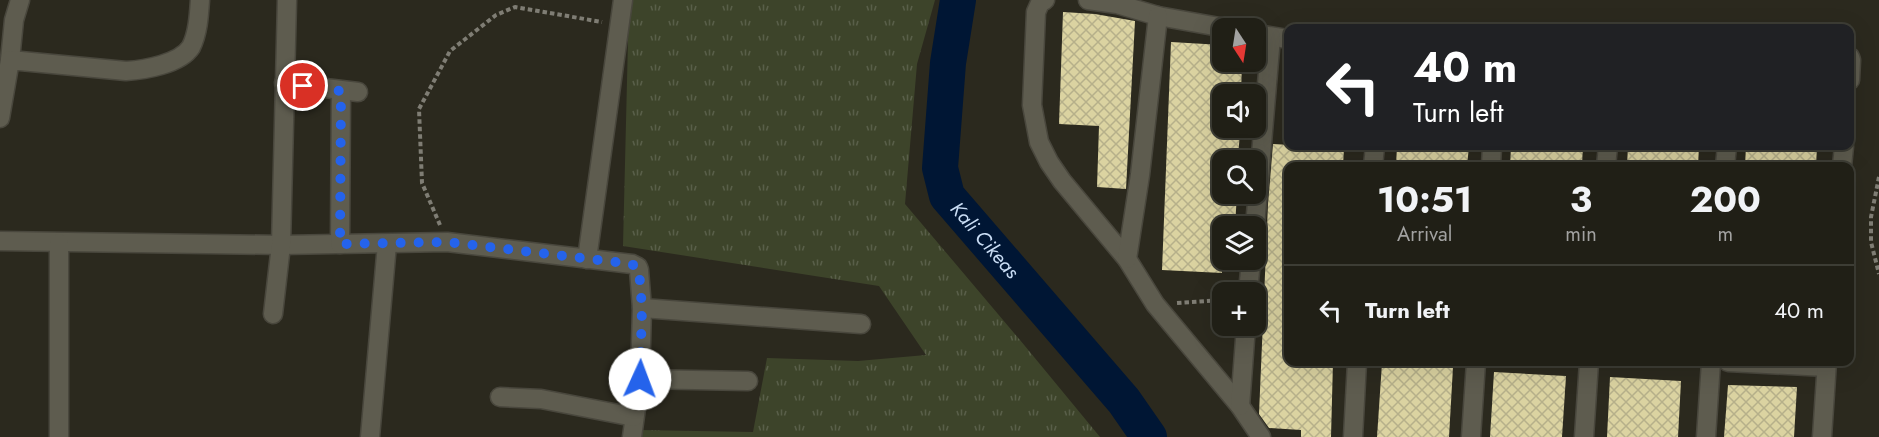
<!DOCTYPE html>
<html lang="en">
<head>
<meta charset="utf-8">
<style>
  :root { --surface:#201f16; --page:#2d2c23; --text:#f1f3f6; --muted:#a2a2a1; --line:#3d3d35 }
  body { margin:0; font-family:Jost,sans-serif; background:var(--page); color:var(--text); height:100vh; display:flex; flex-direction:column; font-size:22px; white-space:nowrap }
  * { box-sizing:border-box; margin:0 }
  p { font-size:20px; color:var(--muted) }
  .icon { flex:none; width:33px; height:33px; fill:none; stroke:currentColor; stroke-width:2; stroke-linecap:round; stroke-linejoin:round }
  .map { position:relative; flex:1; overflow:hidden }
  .panel { position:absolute; left:1284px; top:162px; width:570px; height:204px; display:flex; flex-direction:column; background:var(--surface); border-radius:12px; box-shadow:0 6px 24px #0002,0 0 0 2px var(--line) }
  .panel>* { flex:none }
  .guide { position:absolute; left:1284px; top:24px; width:570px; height:126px; border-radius:12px; box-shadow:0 6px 24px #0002,0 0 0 2px var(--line); background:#202124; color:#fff; overflow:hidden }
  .needle { width:39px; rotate:168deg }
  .controls { position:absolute; left:1212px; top:18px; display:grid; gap:12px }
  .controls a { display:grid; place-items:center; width:54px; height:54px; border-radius:12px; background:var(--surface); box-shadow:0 6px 24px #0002,0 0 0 2px var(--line); font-size:30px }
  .pin { position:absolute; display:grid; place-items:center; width:51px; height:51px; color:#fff; margin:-26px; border:3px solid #fff; border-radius:50%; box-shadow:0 2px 6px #0007 }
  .me { position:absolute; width:66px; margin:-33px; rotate:2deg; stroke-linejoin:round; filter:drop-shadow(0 0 4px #0008) }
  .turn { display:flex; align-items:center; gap:21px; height:126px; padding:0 30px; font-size:27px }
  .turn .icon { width:78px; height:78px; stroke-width:2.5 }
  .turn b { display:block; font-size:42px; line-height:51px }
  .eta { display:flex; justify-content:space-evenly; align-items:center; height:102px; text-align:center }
  .eta b { font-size:36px; font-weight:700; line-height:42px }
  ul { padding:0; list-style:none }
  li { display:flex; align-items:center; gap:18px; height:90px; padding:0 30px; border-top:2px solid var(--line) }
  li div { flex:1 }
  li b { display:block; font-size:22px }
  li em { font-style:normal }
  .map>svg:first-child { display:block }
  .grass { fill:url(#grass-tufts) }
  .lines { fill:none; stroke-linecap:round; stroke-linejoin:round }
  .river { stroke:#001634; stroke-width:36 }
  .building { fill:url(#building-cross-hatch) }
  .minor-casing { stroke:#49473d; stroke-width:21 }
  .path { stroke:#7f7d74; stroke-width:4; stroke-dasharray:4.5 3; stroke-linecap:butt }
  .minor { stroke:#5e5c4f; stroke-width:18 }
  .route { stroke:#2563eb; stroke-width:10; stroke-dasharray:0 18 }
  .labels { text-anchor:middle; stroke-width:6; stroke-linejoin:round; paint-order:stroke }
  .water-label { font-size:20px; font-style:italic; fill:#c9ddf4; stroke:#2b291e }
</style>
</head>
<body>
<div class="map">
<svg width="1879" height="437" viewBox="0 0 1879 437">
  <defs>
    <pattern id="grass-tufts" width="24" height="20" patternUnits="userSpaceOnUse" patternTransform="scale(1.5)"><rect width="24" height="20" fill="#3d442a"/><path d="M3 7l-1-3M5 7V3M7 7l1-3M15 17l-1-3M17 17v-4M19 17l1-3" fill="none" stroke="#595f49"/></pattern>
    <pattern id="building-cross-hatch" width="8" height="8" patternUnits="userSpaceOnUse" patternTransform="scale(1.5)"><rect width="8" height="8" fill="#dbd3a1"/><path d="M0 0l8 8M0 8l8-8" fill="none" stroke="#b6b08a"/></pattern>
  </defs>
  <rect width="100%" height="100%" fill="#2b291e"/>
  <path class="grass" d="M629 0H935L917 64 905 204 1020 340 1100 437H638L639 430 753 432 767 358 858 361 926 355 879 286 623 246Z"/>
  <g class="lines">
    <path class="river" id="s1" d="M958 0 948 63 940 168 947 196 1124 401 1149 437"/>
  </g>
  <g class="building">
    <path d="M1063 12 1095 14 1135 21 1126 189 1097 187 1099 126 1059 124Z"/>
    <path d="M1171 42 1222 45V62H1242L1241 94H1222V128H1239L1240 132 1238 158 1222 157V194H1237L1235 226H1222V273L1162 270Z"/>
    <path d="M1273 144 1344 148 1343 166H1288V362H1333L1331 437H1301V430L1269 428 1259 414 1268 204Z"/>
    <path d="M1397 146H1469L1467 166H1396Z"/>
    <path d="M1511 146H1583L1582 165 1539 162V166H1510Z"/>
    <path d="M1628 146H1699L1698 166H1627Z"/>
    <path d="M1746 146H1817L1816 166H1745Z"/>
    <path d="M1382 363 1453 367 1449 437H1377Z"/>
    <path d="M1494 372 1566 376 1562 437H1490Z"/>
    <path d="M1610 377 1681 381 1678 437H1607Z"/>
    <path d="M1728 385 1797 387 1794 437H1724Z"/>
  </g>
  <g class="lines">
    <g class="minor-casing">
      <g id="minor">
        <path d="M1045 0 1040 3 1036 12 1032 105 1039 142 1049 162 1062 181 1127 259 1155 304 1240 406 1261 437"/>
        <path d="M1088 0 1117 4 1158 16 1225 28"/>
        <path d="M1256 34 1288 39"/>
        <path d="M1850 57 1851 60 1850 80"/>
        <path d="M10 60 14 20 20 0"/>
        <path d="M284 83 358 92"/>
        <path d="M0 118 10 60 126 71C144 70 180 64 191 47 198 33 199 15 200 0"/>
        <path d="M1373 166 1375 146"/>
        <path d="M1491 166 1492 146"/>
        <path d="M1606 166 1608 146"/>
        <path d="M1725 166 1727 146"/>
        <path d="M1842 166 1844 146"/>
        <path d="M1255 226 1271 37"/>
        <path d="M0 241 281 245 447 242 632 264 638 267 639 270 642 308 640 379 632 437"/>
        <path d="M340 244 341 91"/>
        <path d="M587 259 623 0"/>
        <path d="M1127 259 1140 175 1158 16"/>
        <path d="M1248 292 1251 260"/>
        <path d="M642 308 861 324"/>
        <path d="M273 314 281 245 287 0"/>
        <path d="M1728 362 1826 367"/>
        <path d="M640 379 748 381"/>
        <path d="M500 397 541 399 634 417"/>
        <path d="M1240 406 1246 326"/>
        <path d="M59 437V243"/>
        <path d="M370 437 387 244"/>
        <path d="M1353 437 1357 362"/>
        <path d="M1471 437 1476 362"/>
        <path d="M1584 437 1589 362"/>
        <path d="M1706 437 1711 362"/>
        <path d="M1822 437 1827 362"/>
      </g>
    </g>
    <g class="path">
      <path d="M1879 177 1871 217V242L1879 274"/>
      <path d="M440 225 422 183 419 109 450 51 496 15 515 7 602 22"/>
      <path d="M1177 303 1222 300"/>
    </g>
    <use href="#minor" class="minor"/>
  </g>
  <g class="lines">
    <path class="route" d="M303 86 341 91 340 244 447 242 632 264 639 270 642 308 640 379"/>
  </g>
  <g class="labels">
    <g class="water-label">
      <text dy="7" stroke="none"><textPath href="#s1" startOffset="256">Kali Cikeas</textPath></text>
    </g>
  </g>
</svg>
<div class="controls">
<a><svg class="needle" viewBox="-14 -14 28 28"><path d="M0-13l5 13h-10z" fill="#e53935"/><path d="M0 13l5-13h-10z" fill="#a2a2a1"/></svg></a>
<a><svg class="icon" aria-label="sound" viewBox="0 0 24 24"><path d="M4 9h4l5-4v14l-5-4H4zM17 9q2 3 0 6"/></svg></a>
<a><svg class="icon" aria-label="search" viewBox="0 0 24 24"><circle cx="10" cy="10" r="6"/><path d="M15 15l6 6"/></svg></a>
<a><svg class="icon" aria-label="layers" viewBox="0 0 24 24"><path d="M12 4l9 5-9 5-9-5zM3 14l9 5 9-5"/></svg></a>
<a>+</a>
</div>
<div class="pin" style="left:303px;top:86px;background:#d93025"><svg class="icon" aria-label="arrive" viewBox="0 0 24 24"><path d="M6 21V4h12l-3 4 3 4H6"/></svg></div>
<svg class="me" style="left:640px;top:379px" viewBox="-20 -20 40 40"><circle r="19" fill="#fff"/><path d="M0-13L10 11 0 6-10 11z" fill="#2563eb"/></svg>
<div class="guide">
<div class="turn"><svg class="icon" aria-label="left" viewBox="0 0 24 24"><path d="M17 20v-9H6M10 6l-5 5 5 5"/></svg><div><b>40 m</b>Turn left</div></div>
</div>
<section class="panel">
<div class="eta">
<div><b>10:51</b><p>Arrival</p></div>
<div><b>3</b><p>min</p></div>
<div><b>200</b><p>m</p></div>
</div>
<ul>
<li><svg class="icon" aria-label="left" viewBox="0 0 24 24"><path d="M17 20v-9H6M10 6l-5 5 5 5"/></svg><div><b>Turn left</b></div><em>40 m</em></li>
</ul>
</section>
</div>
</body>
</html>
